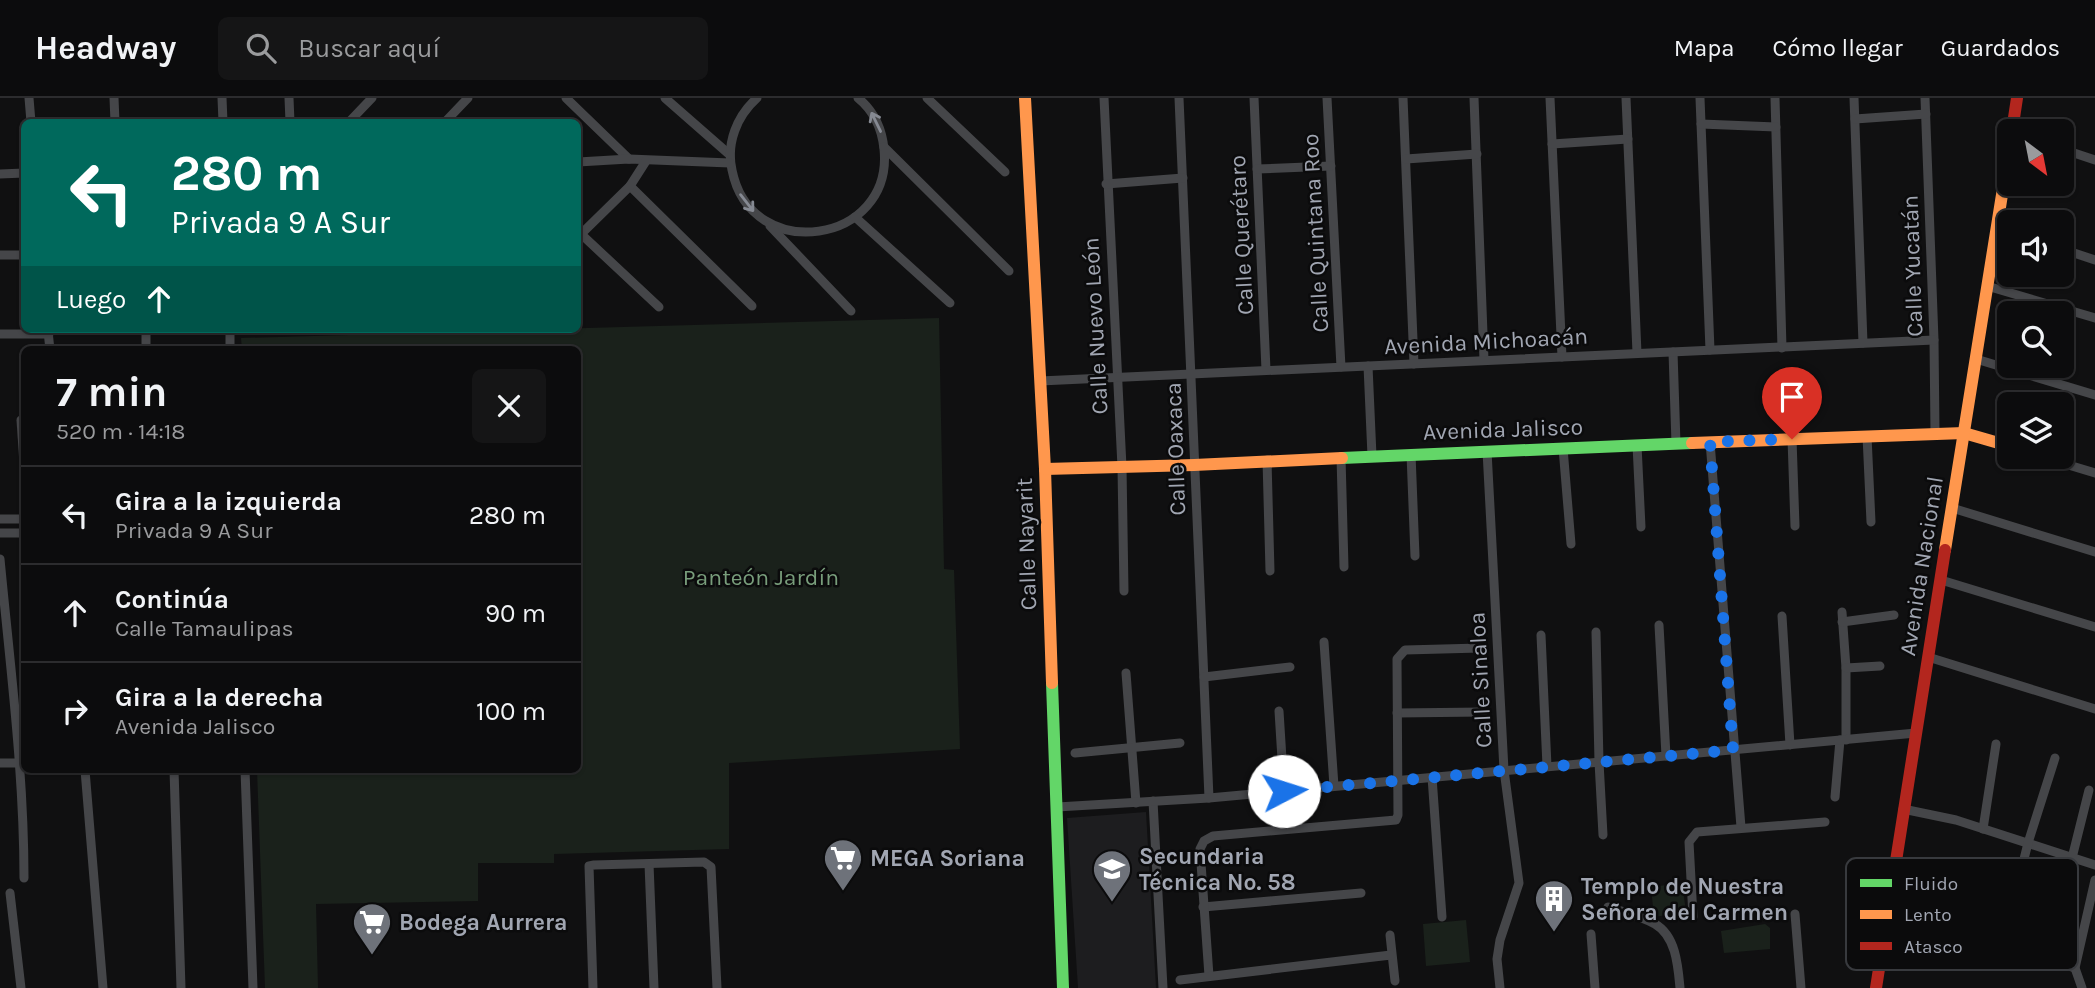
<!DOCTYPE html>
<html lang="es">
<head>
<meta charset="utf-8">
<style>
  :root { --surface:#0c0c0d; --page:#151516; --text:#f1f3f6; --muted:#9a9b9d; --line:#2c2c2e }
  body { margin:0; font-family:Karla,sans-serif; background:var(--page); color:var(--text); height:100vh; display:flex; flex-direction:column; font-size:26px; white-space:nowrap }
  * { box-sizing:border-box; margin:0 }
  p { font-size:23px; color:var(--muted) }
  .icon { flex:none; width:38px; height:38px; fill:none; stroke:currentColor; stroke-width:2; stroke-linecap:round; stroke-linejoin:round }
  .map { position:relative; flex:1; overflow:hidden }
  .side { position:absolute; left:21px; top:248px; width:560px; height:427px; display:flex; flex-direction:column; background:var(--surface); border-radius:10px; box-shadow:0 2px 5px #0004,0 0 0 2px var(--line) }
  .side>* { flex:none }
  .top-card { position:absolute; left:21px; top:21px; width:560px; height:214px; border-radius:10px; box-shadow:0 2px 5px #0004,0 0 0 2px var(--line); background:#00695c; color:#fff; overflow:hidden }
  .needle { width:46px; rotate:148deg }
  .controls { position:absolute; left:1997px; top:21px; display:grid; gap:14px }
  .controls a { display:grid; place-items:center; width:77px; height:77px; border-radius:10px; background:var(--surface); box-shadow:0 2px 5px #0004,0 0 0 2px var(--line); font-size:35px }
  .pin { position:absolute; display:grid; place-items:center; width:60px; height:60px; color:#fff; margin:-72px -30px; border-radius:50% 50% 50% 0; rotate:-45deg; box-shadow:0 0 7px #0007 }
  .pin .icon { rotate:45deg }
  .me { position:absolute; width:77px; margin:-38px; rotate:85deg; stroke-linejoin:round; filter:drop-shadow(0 0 5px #0008) }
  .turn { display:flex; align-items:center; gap:24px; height:147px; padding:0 35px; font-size:32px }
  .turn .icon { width:91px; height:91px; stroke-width:2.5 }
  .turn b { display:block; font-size:49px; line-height:60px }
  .then { display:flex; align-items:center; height:66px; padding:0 35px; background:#0003; gap:14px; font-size:26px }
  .round { display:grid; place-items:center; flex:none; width:74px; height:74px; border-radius:10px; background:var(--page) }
  .summary { display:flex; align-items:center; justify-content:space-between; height:119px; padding:0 35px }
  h1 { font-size:42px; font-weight:700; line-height:52px }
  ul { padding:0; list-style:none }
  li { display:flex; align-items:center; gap:21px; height:98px; padding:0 35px; border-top:2px solid var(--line) }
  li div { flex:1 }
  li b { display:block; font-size:26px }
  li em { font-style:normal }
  header { display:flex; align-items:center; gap:42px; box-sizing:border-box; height:98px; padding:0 35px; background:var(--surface); border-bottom:2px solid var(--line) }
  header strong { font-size:33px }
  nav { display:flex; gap:38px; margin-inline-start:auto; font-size:24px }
  .search { width:490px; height:63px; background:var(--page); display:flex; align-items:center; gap:18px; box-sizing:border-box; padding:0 24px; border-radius:10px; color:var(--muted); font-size:26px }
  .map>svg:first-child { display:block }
  .built { fill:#1d1d1f }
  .green { fill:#1a211b }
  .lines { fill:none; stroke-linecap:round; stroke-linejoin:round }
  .street { stroke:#454649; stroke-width:9 }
  .fast { stroke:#63d668; stroke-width:12 }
  .slow { stroke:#ff974d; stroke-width:12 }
  .jam { stroke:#b3261e; stroke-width:12 }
  .oneway { stroke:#858992 }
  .route { stroke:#1a73e8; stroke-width:12; stroke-dasharray:0 21.6 }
  .labels { text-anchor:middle; stroke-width:5; stroke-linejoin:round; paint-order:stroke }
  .street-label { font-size:23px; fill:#a1a6b2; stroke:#0b0b0c }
  .park-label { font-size:23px; fill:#789d7b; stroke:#0b0b0c }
  .poi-label { font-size:23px; font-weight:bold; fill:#a1a6b2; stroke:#0b0b0c; text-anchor:start }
  .key { fill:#0b0b0c; stroke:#383a3e; stroke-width:2 }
  .key-label { font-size:19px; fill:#a1a6b2 }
</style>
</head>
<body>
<header>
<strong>Headway</strong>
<div class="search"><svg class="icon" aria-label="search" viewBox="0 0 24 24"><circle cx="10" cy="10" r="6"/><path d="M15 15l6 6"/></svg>Buscar aquí</div>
<nav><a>Mapa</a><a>Cómo llegar</a><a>Guardados</a></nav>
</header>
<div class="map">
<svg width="2095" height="890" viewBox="0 0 2095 890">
  <rect width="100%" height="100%" fill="#101011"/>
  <path class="built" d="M1146 714 1156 890H1078L1067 720Z"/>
  <g class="green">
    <path d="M939 220 944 471 954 472 960 651 729 665V751L554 756V765H478V803L316 806 318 890H265L257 672H578V252H242L241 240Z"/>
    <path d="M1682 785 1686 814 1654 819 1651 789Z"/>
    <path d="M1466 822 1470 864 1426 868 1423 826Z"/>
    <path d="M1765 826 1770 830V851L1724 855 1721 833Z"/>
  </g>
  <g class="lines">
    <g class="street">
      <path d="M29 0 31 24"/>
      <path d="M114 0 115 24"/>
      <path d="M222 0 223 24"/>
      <path d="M289 0 290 24"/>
      <path d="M566 0 629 61"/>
      <path d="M665 0 730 57"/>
      <path d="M757 0C737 18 726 45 732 72 751 168 894 146 884 51 882 31 874 13 858 0"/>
      <path d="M927 0 1005 74"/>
      <path d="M1104 0 1122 369 1124 493"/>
      <path d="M1179 0 1209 700"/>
      <path d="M1254 0 1266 272"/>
      <path d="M1327 0 1341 269"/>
      <path d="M1403 0 1414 266"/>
      <path d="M1474 0 1484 262"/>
      <path d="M1550 0 1562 259"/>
      <path d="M1626 0 1637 255"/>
      <path d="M1700 0 1710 252"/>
      <path d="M1775 0 1782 250"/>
      <path d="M1854 0 1863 245"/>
      <path d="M1925 0 1934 242 1935 335"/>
      <path d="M1855 21 1926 16"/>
      <path d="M349 24 372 0"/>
      <path d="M445 24 468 0"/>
      <path d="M1701 26 1776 29"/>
      <path d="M1552 46 1628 41"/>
      <path d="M884 49 1009 173"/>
      <path d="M2062 51 2095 62"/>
      <path d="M1406 61 1477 56"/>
      <path d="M578 64 629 61 730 65"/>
      <path d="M1257 71 1331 68"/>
      <path d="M0 76 24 75"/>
      <path d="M1106 86 1183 80"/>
      <path d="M630 88 752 208"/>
      <path d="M855 119 950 205"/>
      <path d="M770 128 851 213"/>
      <path d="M581 136 659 209"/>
      <path d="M578 139 630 88 646 63"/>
      <path d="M2062 151 2095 162"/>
      <path d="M0 157H24"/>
      <path d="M1987 188 2095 220"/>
      <path d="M146 231V252"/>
      <path d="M230 231V252"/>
      <path d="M48 233 50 252"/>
      <path d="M0 236H49"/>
      <path d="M1673 254 1676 346"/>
      <path d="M1976 261 2095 297"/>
      <path d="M1368 268 1372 358"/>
      <path d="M1040 283 1934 242"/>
      <path d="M21 322 24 366"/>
      <path d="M1867 338 1871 424"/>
      <path d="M1792 341 1795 428"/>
      <path d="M1710 344 1741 729"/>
      <path d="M1637 347 1641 429"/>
      <path d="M1563 350 1571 446"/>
      <path d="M1487 353 1504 672 1519 785 1500 842 1497 861 1500 890"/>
      <path d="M1411 356 1415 458"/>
      <path d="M1341 359 1344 469"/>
      <path d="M2042 359 2095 375"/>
      <path d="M1267 362 1270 473"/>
      <path d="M1952 410 2095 454"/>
      <path d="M0 421H24"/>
      <path d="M0 435H24"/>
      <path d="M0 461C10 567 24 674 24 780"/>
      <path d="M1941 482 2095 529"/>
      <path d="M1842 514 1846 570V642"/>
      <path d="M1782 518 1790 647"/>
      <path d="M1842 524 1894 517"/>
      <path d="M1659 527 1666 658"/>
      <path d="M1596 534 1599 664 1603 737"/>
      <path d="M1541 537 1547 668"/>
      <path d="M1324 544 1334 688"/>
      <path d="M1928 559 2095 611"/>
      <path d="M1846 570 1880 568"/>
      <path d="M1126 575 1136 705"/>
      <path d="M1204 579 1290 569"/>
      <path d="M1279 613 1284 693"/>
      <path d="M1397 615 1483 614"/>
      <path d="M1075 655 1180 645"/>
      <path d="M0 665H23"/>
      <path d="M85 672 103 890"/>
      <path d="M174 672 181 890"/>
      <path d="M245 672 253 890"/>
      <path d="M1432 679 1442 819"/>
      <path d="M1835 699 1840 642"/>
      <path d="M1153 703 1163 890"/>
      <path d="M1057 709 1209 700 1916 635"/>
      <path d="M1903 711 1956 722 2095 767"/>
      <path d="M1983 731 1996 646"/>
      <path d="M2072 760 2089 692"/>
      <path d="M649 766 654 890"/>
      <path d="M2016 793 2028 745 2055 660"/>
      <path d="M10 795 21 890"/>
      <path d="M1203 809 1361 795"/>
      <path d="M1608 809C1623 814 1641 818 1655 826 1676 838 1678 868 1680 890"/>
      <path d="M1887 815 2075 870"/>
      <path d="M1795 816 1801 890"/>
      <path d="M1693 819 1689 744 1697 734 1825 724"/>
      <path d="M1591 836 1595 890"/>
      <path d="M1390 837 1395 883"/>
      <path d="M1209 878 1200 751 1204 743 1213 738 1396 722 1398 717 1397 561 1405 552 1480 550"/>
      <path d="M1180 882 1391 857"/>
      <path d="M593 890 589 768 594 767 704 764 711 769 717 890"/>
      <path d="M2082 890 2075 870 2095 782"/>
    </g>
    <g class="fast">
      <path d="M1342 360 1692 345"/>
      <path d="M1052 585 1063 890"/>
    </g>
    <g class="slow">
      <path d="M1025 0 1045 371 1052 585"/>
      <path d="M1692 345 1964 335 2009 348"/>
      <path d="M1045 371 1194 367 1342 360"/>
      <path d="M1945 452 2009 53"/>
    </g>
    <g class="jam">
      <path d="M2012 33 2017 0"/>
      <path d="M1876 890 1945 452"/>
    </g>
  </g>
  <defs><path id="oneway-shaft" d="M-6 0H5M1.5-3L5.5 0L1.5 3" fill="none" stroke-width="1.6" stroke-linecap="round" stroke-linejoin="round" transform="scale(1.75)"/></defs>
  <g class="oneway">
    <use href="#oneway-shaft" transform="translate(876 24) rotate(-116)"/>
    <use href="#oneway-shaft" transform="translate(747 105) rotate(52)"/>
  </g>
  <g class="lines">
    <path class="route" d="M1284 693 1733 652 1710 344 1792 341"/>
  </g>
  <defs>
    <g id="supermarket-pin" transform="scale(2.0125)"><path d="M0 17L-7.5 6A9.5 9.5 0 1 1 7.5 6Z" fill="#6e727a" stroke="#0b0b0c"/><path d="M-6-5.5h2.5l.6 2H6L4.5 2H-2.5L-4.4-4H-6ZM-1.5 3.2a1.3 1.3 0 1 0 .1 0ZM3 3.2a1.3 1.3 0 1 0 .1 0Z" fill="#fff"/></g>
    <g id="school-pin" transform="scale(2.0125)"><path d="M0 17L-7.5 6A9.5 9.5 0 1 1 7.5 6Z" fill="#6e727a" stroke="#0b0b0c"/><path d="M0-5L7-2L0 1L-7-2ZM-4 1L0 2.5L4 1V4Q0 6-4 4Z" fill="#fff"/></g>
    <g id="building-pin" transform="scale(2.0125)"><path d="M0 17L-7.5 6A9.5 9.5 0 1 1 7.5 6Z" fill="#6e727a" stroke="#0b0b0c"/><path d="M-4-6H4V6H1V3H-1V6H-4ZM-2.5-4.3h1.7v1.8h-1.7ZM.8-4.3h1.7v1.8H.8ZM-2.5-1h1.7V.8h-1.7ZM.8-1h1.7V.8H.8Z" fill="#fff"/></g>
  </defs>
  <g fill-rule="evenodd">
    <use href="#supermarket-pin" x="843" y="760"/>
    <use href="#school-pin" x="1112" y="771"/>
    <use href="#building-pin" x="1554" y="801"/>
    <use href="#supermarket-pin" x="372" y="824"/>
  </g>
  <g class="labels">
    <g class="street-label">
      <text transform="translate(1315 135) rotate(-93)" y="8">Calle Quintana Roo</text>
      <text transform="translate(1241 137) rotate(-93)" y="8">Calle Querétaro</text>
      <text transform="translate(1912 168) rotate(-92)" y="8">Calle Yucatán</text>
      <text transform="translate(1095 228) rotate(-93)" y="8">Calle Nuevo León</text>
      <text transform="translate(1486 243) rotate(-3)" y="8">Avenida Michoacán</text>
      <text transform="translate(1503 331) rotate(-2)" y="8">Avenida Jalisco</text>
      <text transform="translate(1175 351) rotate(-92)" y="8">Calle Oaxaca</text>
      <text transform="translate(1026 446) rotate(-92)" y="8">Calle Nayarit</text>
      <text transform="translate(1921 468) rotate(-81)" y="8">Avenida Nacional</text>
      <text transform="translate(1480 582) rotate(-93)" y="8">Calle Sinaloa</text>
    </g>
    <g class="park-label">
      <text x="761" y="487">Panteón Jardín</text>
    </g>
    <g class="poi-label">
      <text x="1139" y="766">Secundaria<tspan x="1139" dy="26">Técnica No. 58</tspan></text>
      <text x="870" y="768">MEGA Soriana</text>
      <text x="1581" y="796">Templo de Nuestra<tspan x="1581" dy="26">Señora del Carmen</tspan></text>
      <text x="399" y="832">Bodega Aurrera</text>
    </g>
  </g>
  <rect x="1846" y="760" width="232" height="112" rx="10" class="key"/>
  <rect x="1860" y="781" width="32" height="8" fill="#63d668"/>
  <rect x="1860" y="812" width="32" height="9" fill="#ff974d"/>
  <rect x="1860" y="844" width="32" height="8" fill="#b3261e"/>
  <g class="key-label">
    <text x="1904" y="792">Fluido</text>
    <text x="1904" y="823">Lento</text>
    <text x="1904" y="855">Atasco</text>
  </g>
</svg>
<div class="controls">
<a><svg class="needle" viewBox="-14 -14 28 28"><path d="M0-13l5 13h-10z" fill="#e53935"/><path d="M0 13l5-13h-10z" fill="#9a9b9d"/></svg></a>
<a><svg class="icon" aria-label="sound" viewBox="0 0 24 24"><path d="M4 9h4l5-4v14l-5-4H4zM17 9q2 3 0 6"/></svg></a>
<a><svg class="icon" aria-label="search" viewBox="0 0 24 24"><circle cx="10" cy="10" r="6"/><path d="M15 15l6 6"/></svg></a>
<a><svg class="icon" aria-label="layers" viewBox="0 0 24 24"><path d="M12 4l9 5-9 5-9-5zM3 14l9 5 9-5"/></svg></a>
</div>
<div class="pin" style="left:1792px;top:341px;background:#d93025"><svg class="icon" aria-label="arrive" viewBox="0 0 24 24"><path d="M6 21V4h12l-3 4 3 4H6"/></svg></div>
<svg class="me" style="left:1284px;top:693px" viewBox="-20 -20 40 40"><circle r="19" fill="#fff"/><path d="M0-13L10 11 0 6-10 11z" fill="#1a73e8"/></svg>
<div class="top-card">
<div class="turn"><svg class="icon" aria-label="left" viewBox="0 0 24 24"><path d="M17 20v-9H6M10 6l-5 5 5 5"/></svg><div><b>280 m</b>Privada 9 A Sur</div></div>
<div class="then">Luego<svg class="icon" aria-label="ahead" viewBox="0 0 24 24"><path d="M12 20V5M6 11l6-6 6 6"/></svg></div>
</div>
<section class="side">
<div class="summary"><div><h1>7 min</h1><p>520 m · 14:18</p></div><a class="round"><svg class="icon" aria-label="close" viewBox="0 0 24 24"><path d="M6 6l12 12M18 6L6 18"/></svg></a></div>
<ul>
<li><svg class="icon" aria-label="left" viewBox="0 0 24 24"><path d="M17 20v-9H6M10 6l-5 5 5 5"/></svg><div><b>Gira a la izquierda</b><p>Privada 9 A Sur</p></div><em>280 m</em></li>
<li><svg class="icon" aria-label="ahead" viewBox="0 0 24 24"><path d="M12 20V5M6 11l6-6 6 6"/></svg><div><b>Continúa</b><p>Calle Tamaulipas</p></div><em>90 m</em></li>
<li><svg class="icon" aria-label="right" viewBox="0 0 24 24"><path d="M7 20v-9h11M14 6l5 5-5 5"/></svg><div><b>Gira a la derecha</b><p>Avenida Jalisco</p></div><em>100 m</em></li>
</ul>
</section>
</div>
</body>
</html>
